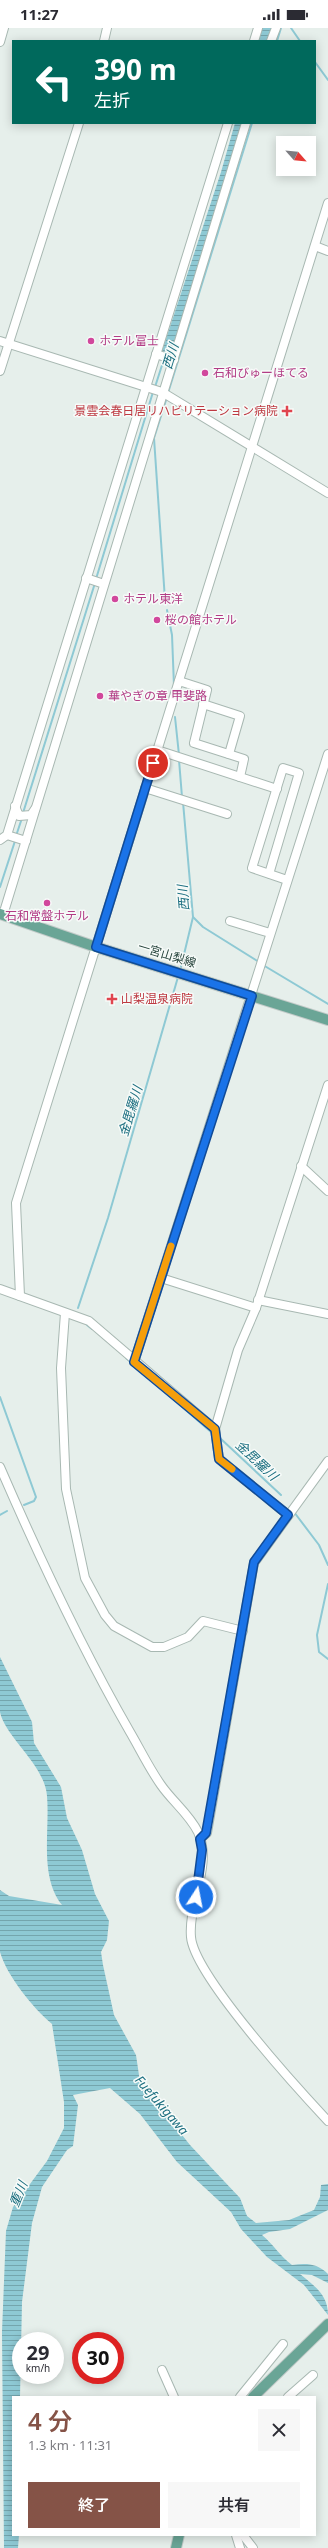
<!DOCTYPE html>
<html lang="ja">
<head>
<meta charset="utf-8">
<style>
  :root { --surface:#fff; --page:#f7f7f7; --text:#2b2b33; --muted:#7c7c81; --accent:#855347 }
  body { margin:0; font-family:"Noto Sans","Noto Sans JP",sans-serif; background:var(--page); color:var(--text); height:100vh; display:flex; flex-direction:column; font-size:15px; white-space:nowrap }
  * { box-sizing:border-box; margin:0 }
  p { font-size:13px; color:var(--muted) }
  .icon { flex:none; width:22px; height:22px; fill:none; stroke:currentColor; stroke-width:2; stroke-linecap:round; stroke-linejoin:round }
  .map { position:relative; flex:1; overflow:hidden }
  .side { position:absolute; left:12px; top:2368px; width:304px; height:140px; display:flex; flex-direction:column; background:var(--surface); border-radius:0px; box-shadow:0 2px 10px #0003 }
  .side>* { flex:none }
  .banner { position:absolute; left:12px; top:12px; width:304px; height:84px; border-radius:0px; box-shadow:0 2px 10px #0003; background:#00695c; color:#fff; overflow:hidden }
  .needle { width:26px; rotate:117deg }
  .controls { position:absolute; left:276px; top:108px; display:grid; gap:8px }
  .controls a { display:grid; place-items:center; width:40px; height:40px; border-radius:0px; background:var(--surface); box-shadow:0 2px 10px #0003; font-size:20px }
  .speed { position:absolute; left:12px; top:2304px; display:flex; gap:8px; font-size:20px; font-weight:700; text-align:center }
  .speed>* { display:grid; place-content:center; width:52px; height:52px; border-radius:50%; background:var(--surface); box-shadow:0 2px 10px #0003; line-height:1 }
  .speed small { font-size:10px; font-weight:400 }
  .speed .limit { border:6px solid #d22; background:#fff; color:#111 }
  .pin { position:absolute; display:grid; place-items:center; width:34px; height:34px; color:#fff; margin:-17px; border:2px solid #fff; border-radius:50%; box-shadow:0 1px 4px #0007 }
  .me { position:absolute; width:44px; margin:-22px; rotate:11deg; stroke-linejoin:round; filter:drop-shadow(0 0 3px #0008) }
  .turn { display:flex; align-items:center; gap:14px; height:84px; padding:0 16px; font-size:18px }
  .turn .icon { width:52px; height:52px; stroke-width:2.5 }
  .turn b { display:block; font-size:28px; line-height:34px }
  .round { display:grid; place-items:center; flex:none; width:42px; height:42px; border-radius:0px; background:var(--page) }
  .summary { display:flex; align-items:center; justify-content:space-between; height:68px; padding:0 16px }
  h1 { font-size:24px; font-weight:600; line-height:30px; color:var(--accent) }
  .primary-button { display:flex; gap:8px; margin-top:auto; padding:8px 16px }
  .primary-button a { flex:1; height:46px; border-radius:0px; background:var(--accent); color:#fff; font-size:16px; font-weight:600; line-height:46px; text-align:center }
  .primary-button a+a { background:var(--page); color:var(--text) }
  .status { display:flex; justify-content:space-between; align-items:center; height:28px; padding:0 20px; background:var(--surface); direction:ltr }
  .status svg { height:11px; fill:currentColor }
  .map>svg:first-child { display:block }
  .water { fill:url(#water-rules) }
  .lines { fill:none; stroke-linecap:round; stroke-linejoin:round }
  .stream { stroke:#8ec9d4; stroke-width:2 }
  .minor-casing { stroke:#a8b8b2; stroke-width:10 }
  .major-casing { stroke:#c2cac8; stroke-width:12 }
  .minor { stroke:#fff; stroke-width:8 }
  .major { stroke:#6aa596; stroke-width:10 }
  .route-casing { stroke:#114b97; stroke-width:10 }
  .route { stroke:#1a73e8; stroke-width:7 }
  .slow { stroke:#f59e0b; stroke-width:7 }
  .hotel-dot { fill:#d1479c; stroke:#f7fbf9; stroke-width:1.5 }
  .health-dot { fill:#e0444e; stroke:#f7fbf9; stroke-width:1.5 }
  .labels { text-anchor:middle; stroke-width:3; stroke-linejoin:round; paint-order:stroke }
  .hotel-label { font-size:12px; fill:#b23c85; stroke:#f7fbf9; text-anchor:start }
  .health-label { font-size:12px; fill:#be3a42; stroke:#f7fbf9; text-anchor:end }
  .street-label { font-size:12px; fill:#24423a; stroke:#f7fbf9 }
  .water-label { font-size:13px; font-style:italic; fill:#1c6f80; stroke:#f7fbf9 }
</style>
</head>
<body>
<div class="status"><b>11:27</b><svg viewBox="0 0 49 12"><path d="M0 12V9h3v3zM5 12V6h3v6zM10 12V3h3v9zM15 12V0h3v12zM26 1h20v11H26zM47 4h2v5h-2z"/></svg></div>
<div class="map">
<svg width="328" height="2520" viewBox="0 0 328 2520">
  <defs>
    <pattern id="water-rules" width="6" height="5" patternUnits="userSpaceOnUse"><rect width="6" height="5" fill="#8ec9d4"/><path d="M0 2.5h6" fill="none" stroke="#74a5ad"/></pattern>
  </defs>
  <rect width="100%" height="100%" fill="#e6efeb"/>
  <g class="water">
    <path d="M261 0H272L268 13H258Z"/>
    <path d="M235 95H244L170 329 161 326 221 144Z"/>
    <path d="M0 1629 32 1694 34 1715 61 1759 67 1790 82 1822 95 1866 109 1893 107 1912 101 1924 103 1937 114 1987 136 2027 140 2054 190 2117 240 2170 247 2188 256 2195 289 2192 314 2182 320 2169 321 2157 328 2156V2182L290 2201 269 2204 262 2207C274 2217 280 2228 292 2237 306 2235 317 2235 328 2246V2255L312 2247 300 2246C314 2258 328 2266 328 2287L304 2257 267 2229 241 2201 231 2184 177 2134 140 2086 110 2060 73 2067 78 2077 73 2118 67 2122 42 2159 32 2195 22 2274 20 2369H13V2507H19L18 2520H4L2 2304 6 2203 13 2179 47 2133 64 2100V2074L52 1996C33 1980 7 1948 0 1924 0 1908 0 1879 0 1862L9 1868 62 1877C39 1848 50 1803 47 1768 45 1737 5 1709 0 1684 0 1667 0 1646 0 1629Z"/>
  </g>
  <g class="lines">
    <g class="stream">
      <path d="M291 0 300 13"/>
      <path d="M277 13 281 0"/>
      <path d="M315 34 328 52"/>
      <path d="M155 359 164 331"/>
      <path d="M168 365 252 95"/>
      <path d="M96 551 153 364"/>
      <path d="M165 572 154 410 167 369"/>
      <path d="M167 582 172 607 174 658"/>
      <path d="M175 689 179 727"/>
      <path d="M179 732 182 769"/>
      <path d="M23 785 95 555"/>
      <path d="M16 808 22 790"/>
      <path d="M0 859 15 813"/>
      <path d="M193 889 203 899 259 934"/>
      <path d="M263 937 328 976"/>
      <path d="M180 943 193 889 183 774"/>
      <path d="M78 1280 108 1190 178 949"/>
      <path d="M87 1297 92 1301"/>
      <path d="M126 1330 211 1404"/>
      <path d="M0 1369 36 1469 34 1473 24 1477"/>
      <path d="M221 1411 281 1467"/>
      <path d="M294 1484 319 1517 328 1537"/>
      <path d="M0 1487 7 1483"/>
      <path d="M328 1556 317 1607 319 1624 328 1631"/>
    </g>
    <g class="minor-casing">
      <g id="minor">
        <path d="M104 13 107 0"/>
        <path d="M254 13 258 0"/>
        <path d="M271 13 276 0"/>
        <path d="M0 14 4 0"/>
        <path d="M315 218 328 223"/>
        <path d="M0 313 162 364 328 465"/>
        <path d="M156 326 174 332"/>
        <path d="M0 343 79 95"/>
        <path d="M86 550 104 556"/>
        <path d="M179 653 207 662 194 715 244 731 240 749"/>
        <path d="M203 676 240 688 229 726"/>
        <path d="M157 722 277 761"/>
        <path d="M145 760 227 786"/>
        <path d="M15 778 19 788 31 787 35 781"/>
        <path d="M7 807 26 813"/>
        <path d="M0 812 7 807 228 95"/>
        <path d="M269 846 299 745 283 740 252 840 287 852"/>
        <path d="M3 887 246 95"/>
        <path d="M230 893 270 905"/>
        <path d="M301 1138 328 1163"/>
        <path d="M161 1250 256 1280"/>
        <path d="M0 1261 89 1293 215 1401"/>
        <path d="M20 1268 16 1175 328 175"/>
        <path d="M258 1272 328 1286"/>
        <path d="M65 1285 61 1340 66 1461 85 1550 105 1587 114 1598 152 1619H164L188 1609 203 1593 243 1603"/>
        <path d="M134 1334 328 726"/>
        <path d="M0 1439C39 1529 81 1619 130 1704 140 1721 149 1740 161 1757 172 1773 189 1786 198 1804 213 1837 188 1875 191 1909 194 1947 298 2061 328 2093"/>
        <path d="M288 1487 219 1431 215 1401 238 1322 256 1280 328 1057"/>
        <path d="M200 1811 207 1805 254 1535 328 1433"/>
        <path d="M162 2342 174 2369"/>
        <path d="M240 2369 283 2316"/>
        <path d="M288 2369 313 2347"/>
        <path d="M236 2507 240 2520"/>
        <path d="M243 2507 253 2520"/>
      </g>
    </g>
    <g class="major-casing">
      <g id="major">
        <path d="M0 886 96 919 328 992"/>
        <path d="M253 2369 328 2296"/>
        <path d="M176 2520 179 2507"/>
      </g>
    </g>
    <use href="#minor" class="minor"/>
    <use href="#major" class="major"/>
  </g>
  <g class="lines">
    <g class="route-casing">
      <path id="route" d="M153 735 96 919 252 968 134 1334 215 1401 219 1431 288 1487 254 1534 206 1805 200 1811 202 1822 196 1869"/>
    </g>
    <use href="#route" class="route"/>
    <path class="slow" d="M171 1218 134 1334 215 1401 219 1431 232 1441"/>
  </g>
  <g class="hotel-dot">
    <circle cx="91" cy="313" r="4"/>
    <circle cx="205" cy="345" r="4"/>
    <circle cx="115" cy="571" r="4"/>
    <circle cx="157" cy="592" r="4"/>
    <circle cx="100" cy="668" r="4"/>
    <circle cx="47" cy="875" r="4"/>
  </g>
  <g class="health-dot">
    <path d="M285 377h4v4h4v4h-4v4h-4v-4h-4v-4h4z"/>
    <path d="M110 965h4v4h4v4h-4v4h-4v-4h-4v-4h4z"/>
  </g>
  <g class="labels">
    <g class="hotel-label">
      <text x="99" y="317">ホテル富士</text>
      <text x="213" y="349">石和びゅーほてる</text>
      <text x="123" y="575">ホテル東洋</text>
      <text x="165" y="596">桜の館ホテル</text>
      <text x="108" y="672">華やぎの章 甲斐路</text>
      <text x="47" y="892" text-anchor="middle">石和常盤ホテル</text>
    </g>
    <g class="health-label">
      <text x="278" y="387">景雲会春日居リハビリテーション病院</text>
      <text x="121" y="975" text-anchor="start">山梨温泉病院</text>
    </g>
    <g class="street-label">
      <text transform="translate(167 927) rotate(17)" y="4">一宮山梨線</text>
    </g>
    <g class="water-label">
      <text transform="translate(170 328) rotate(-73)" y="5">西川</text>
      <text transform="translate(183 870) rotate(-95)" y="5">西川</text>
      <text transform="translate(130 1083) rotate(-73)" y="5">金毘羅川</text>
      <text transform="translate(257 1432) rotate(43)" y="5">金毘羅川</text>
      <text transform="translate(162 2077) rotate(49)" y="5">Fuefukigawa</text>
      <text transform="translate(18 2166) rotate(-68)" y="5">重川</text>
    </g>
  </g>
</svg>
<div class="controls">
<a><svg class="needle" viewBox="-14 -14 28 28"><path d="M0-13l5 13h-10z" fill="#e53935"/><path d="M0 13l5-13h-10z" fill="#7c7c81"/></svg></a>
</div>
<div class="speed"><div>29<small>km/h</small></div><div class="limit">30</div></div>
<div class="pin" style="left:153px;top:735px;background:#d93025"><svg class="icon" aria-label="arrive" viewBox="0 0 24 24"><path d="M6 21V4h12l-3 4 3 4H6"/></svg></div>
<svg class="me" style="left:196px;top:1869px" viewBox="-20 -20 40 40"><circle r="17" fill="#1a73e8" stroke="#fff" stroke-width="3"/><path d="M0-11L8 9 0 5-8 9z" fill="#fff"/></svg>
<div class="banner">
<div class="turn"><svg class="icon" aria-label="left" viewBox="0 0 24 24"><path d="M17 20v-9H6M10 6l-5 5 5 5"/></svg><div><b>390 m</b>左折</div></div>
</div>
<section class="side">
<div class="summary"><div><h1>4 分</h1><p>1.3 km · 11:31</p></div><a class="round"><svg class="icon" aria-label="close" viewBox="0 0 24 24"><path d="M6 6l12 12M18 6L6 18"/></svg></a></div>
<div class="primary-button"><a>終了</a><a>共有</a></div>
</section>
</div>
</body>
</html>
